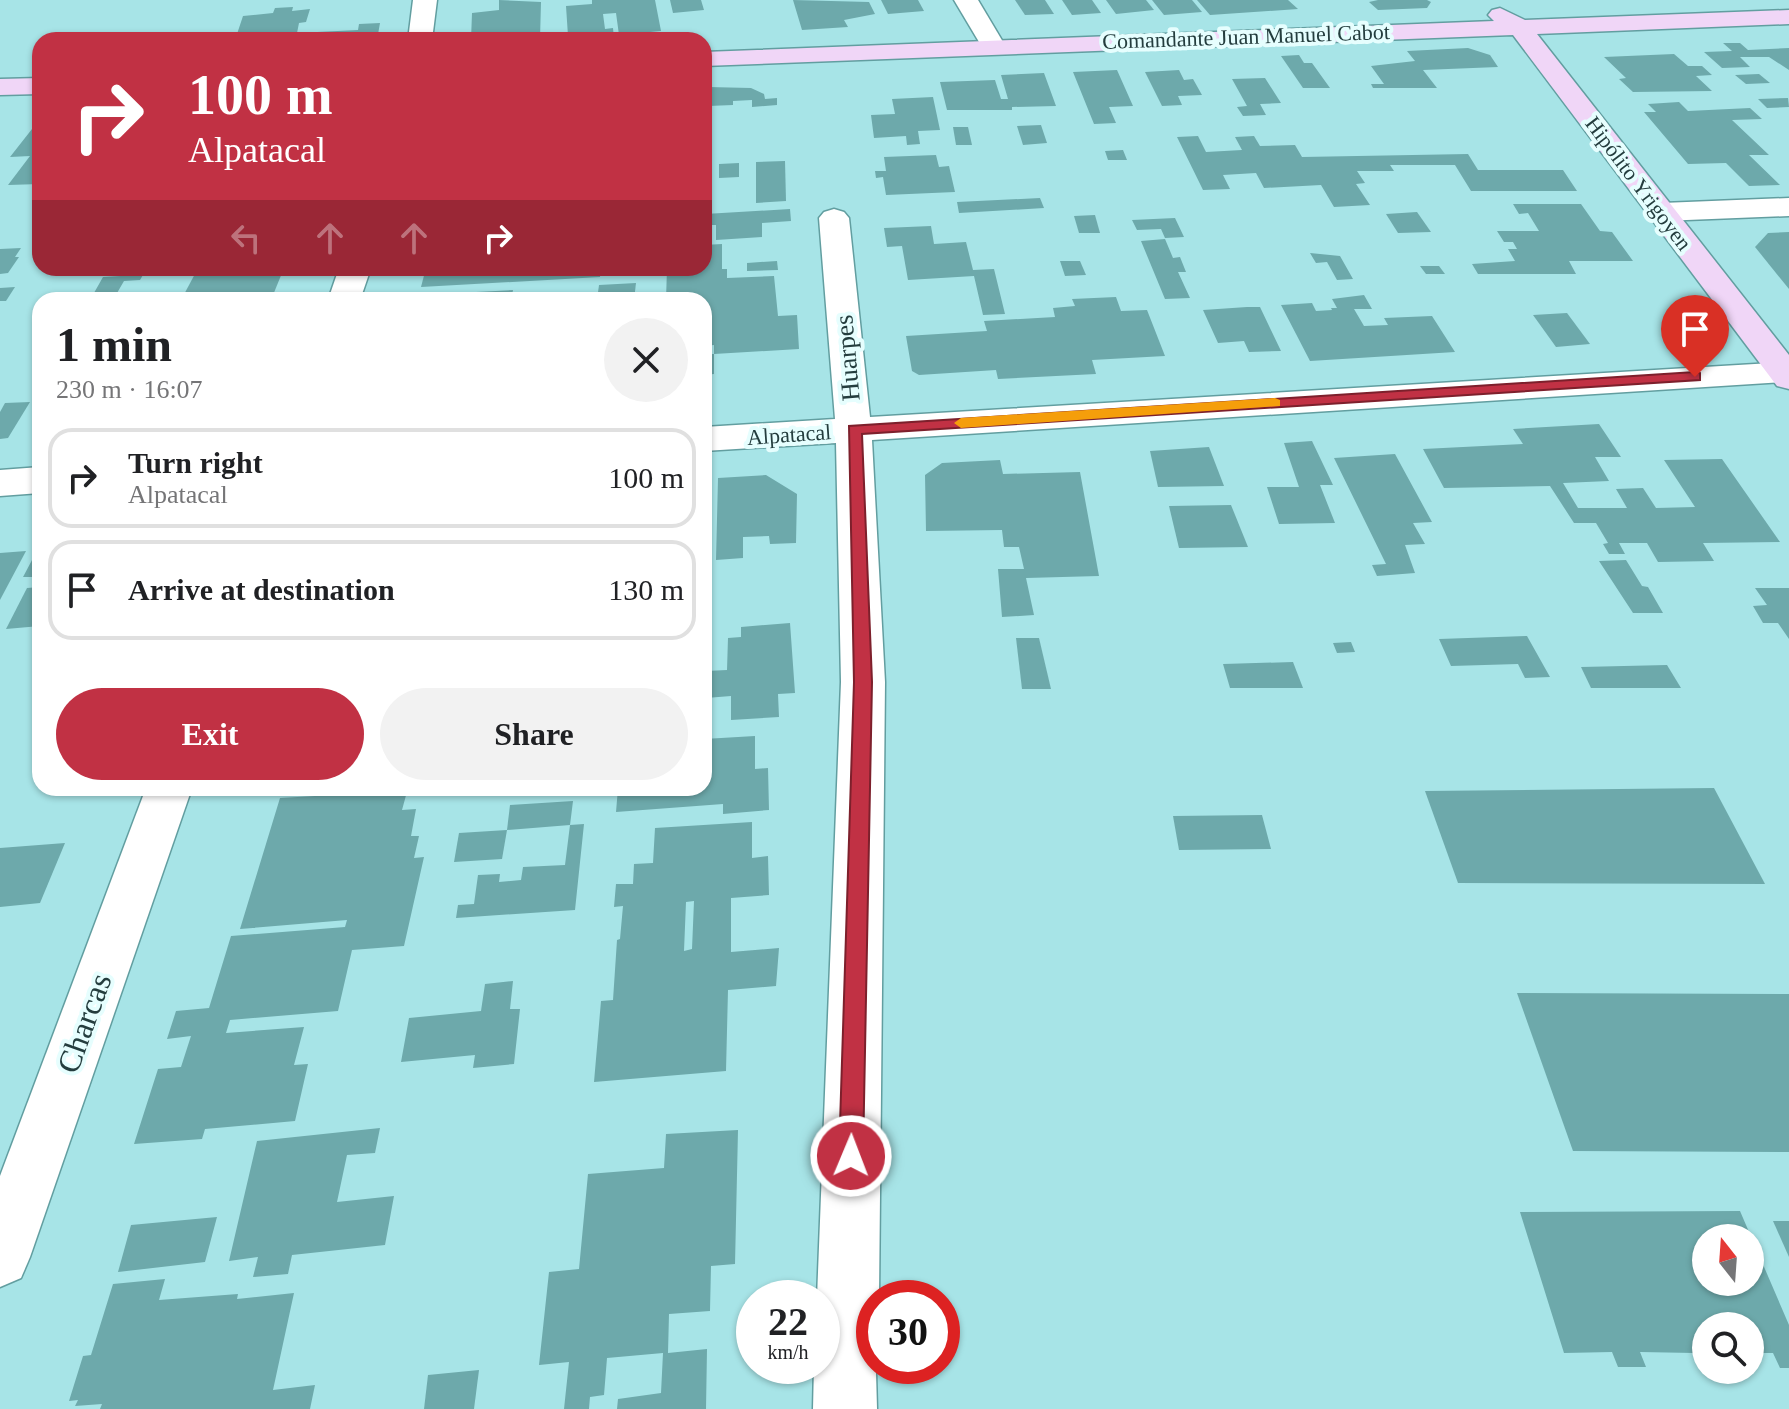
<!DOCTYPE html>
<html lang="en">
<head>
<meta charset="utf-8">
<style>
  :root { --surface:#fff; --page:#f2f2f2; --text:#202124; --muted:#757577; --line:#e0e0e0; --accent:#c13144 }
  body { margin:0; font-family:"Times New Roman",serif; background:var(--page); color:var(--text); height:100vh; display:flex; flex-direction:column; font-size:30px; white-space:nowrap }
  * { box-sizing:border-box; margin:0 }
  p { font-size:26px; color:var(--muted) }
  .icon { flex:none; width:44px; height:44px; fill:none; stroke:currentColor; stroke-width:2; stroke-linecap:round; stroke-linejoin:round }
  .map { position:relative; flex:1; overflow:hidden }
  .details { position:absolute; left:32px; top:292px; width:680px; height:504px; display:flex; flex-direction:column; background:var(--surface); border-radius:24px; box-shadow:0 2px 6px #0004 }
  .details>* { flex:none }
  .guide { position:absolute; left:32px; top:32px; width:680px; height:244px; border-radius:24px; box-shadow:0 2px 6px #0004; background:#c13144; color:#fff; overflow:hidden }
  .needle { width:52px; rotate:343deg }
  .fabs { position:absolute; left:1692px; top:1224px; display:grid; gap:16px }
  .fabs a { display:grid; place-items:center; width:72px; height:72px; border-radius:50%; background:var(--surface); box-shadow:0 2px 6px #0004; font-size:40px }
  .speed { position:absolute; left:736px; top:1280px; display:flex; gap:16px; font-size:40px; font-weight:700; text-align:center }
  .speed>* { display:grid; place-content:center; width:104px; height:104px; border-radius:50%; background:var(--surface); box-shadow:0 2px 6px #0004; line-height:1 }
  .speed small { font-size:20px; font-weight:400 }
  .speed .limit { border:12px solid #d22; background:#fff; color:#111 }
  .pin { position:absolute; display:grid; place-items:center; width:68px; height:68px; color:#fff; margin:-82px -34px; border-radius:50% 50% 50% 0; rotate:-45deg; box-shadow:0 0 8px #0007 }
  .pin .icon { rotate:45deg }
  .me { position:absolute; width:88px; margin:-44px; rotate:1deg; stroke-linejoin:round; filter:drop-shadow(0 0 6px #0008) }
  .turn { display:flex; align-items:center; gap:28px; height:168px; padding:0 24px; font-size:36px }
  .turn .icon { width:104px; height:104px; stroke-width:2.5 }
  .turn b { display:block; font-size:56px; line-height:68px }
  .lanes { display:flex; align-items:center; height:76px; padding:0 24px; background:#0003; justify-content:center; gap:40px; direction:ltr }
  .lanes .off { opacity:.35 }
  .round { display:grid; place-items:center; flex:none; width:84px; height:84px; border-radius:42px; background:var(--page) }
  .overview { display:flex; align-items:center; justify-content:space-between; height:136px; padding:0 24px }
  h1 { font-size:48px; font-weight:700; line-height:60px }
  .cta { display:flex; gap:16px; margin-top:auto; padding:16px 24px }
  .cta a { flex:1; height:92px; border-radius:48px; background:var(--accent); color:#fff; font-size:32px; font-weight:700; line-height:92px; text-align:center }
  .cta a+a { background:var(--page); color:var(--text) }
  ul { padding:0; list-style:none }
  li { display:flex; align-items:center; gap:24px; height:100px; margin:0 16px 12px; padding:0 8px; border:4px solid var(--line); border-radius:24px }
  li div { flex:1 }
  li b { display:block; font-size:30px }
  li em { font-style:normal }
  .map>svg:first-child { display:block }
  .building { fill:#6da9ab; fill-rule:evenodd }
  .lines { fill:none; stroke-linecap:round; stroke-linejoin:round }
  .minor-casing { stroke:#629ea0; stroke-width:3 }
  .secondary-casing { stroke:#629ea0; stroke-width:3 }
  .minor { fill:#fff; fill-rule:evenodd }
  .secondary { fill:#f0d6f7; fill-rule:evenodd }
  .route { fill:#c13144; stroke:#7d202c; stroke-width:2 }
  .slow { fill:#f59e0b }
  .labels { text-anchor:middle; stroke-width:8; stroke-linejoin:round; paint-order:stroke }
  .far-street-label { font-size:22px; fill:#243d3e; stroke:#e6fefe }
  .street-label { font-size:26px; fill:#243d3e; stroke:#e6fefe }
  .near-street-label { font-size:32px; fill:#243d3e; stroke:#e6fefe }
</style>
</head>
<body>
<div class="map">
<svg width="1789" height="1409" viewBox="0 0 1789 1409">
  <rect width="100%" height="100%" fill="#a7e4e7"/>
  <g class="building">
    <path d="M499 0 541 2 540 39 471 40 472 13 499 10Z"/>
    <path d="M592 0H655L661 31 619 35 616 13 603 14 605 29 613 28 614 39 599 40 598 33 568 36 566 6 592 4Z"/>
    <path d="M670 0H701L704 10 673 13Z"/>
    <path d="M793 0 869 2 875 14 844 20 848 27 802 30Z"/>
    <path d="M881 0H918L924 11 888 14Z"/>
    <path d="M1015 0H1045L1054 14 1025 15Z"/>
    <path d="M1062 0H1092L1101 13 1072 15Z"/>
    <path d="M1106 0H1146L1154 10 1116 14Z"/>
    <path d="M1152 0H1192L1202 12 1164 15Z"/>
    <path d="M1197 0H1288L1298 9 1210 15Z"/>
    <path d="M1378 0H1427L1431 2 1427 8 1378 10 1369 2Z"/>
    <path d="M293 7 292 11 310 9 306 22 299 23 297 33 358 30 359 24 380 23 377 40H235L243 16 273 13 275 8Z"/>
    <path d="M1723 43H1740L1748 50 1789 48V70L1769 57H1740L1750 67 1722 68 1704 52 1732 51Z"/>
    <path d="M1468 48 1490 55 1498 67 1423 70 1437 88H1373L1371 84H1384L1371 66 1415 61 1407 51Z"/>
    <path d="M1674 54 1688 66H1702L1712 75 1696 76 1712 91 1633 92 1619 79 1626 78 1604 57Z"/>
    <path d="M1299 55 1304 63H1312L1330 88H1303L1281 56Z"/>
    <path d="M1117 70 1133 106 1109 107 1116 123 1094 124 1073 72Z"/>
    <path d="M1179 70 1184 80 1193 79 1202 95 1178 96 1182 105 1162 106 1145 72Z"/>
    <path d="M1044 73 1056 106 1012 107V110H947L940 82 995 80 1001 99H1008L1001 75Z"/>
    <path d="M1759 74 1770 83 1746 84 1735 75Z"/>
    <path d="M1265 78 1281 103 1260 104 1266 115 1243 116 1237 107 1247 106 1232 79Z"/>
    <path d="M704 81H709L708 87 751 88 764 94 765 99 777 98V105L752 107V100L733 101V105L708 106V111H704Z"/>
    <path d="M933 97 940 130 918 131 920 144 907 145 906 136 874 138 871 115 895 114 892 99Z"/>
    <path d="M1788 98 1789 107 1767 108 1758 99Z"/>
    <path d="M1679 102 1688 111 1750 108 1762 119 1732 120 1769 155H1749L1780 185 1749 186 1726 163 1688 164 1644 112H1656L1648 104Z"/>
    <path d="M1041 125 1047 143 1023 145 1017 126Z"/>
    <path d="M953 127H968L972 145H956Z"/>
    <path d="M32 129H40V184L8 185 30 156 10 157Z"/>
    <path d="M1198 136 1206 152 1242 150 1235 137 1254 136 1260 146 1295 145 1302 157 1468 154 1478 170H1563L1577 191H1471L1455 165H1390L1394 171H1357L1365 183 1356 184 1370 205 1334 207 1321 185 1264 188 1256 173 1223 175 1230 189 1203 190 1177 137Z"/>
    <path d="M1123 150 1127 160H1108L1105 151Z"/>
    <path d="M936 155 939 167 949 166 955 192 886 195 883 177 876 178 875 171H886L884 157Z"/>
    <path d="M785 161 786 201 756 203V162Z"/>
    <path d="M739 163V177L719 178V164Z"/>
    <path d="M1040 198 1044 208 959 213 957 202Z"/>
    <path d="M1513 204H1581L1600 231 1612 232 1633 261H1569L1576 274H1478L1472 264 1515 261 1508 249H1517L1513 242H1504L1497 231H1539L1528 213 1519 214Z"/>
    <path d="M790 209 791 221 762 223V237L716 240V225H704L705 214Z"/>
    <path d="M1417 212 1431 232 1398 233 1386 214Z"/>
    <path d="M1095 215 1100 233H1079L1074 216Z"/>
    <path d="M1175 218 1184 237 1165 238 1161 229 1137 230 1132 220Z"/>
    <path d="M931 226 934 244 966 242 973 270 994 269 1005 314 983 315 974 276 908 280 902 246 887 247 884 228Z"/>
    <path d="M1789 232V289L1755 247 1768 233Z"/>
    <path d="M1165 239 1173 258 1180 257 1186 272H1178L1190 298 1165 299 1141 241Z"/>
    <path d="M722 244V269H727V278L774 276 778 316 797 315 799 349 714 354V374L704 375V354H714V345L704 346V300H666L667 268H704V245Z"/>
    <path d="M21 248 15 257H19L8 273 0 274V249Z"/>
    <path d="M1310 253 1340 256 1353 279 1337 280 1327 262 1316 263Z"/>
    <path d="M777 261 778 270 747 271V263Z"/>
    <path d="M1060 261H1080L1086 275 1065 276Z"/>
    <path d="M1420 266H1439L1445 274H1426Z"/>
    <path d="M141 268H195L193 273 143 275 140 280 124 281 113 300H90L103 277 137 275Z"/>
    <path d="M284 268 271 300H181L196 272Z"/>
    <path d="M426 268H601L600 277 421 287Z"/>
    <path d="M636 283 634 300H597L599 285Z"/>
    <path d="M15 287 6 301H0V288Z"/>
    <path d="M513 290 511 300H398L399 296Z"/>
    <path d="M1364 295 1372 309H1354L1364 326 1388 325 1384 318 1432 316 1455 352 1310 361 1281 305 1312 303 1316 311 1332 310 1331 308H1337L1332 299Z"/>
    <path d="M1116 297 1121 311 1147 310 1165 356 1092 360 1096 374 998 379 996 370 919 375 912 371 906 336 987 331 984 321 1055 317 1053 308 1075 306 1072 299Z"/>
    <path d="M1247 307H1260L1281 351 1249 352 1244 341 1218 343 1203 310Z"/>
    <path d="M1567 313 1590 344 1556 347 1533 315Z"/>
    <path d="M30 402 8 438 0 439V412L5 403Z"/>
    <path d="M1599 424 1621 457H1595L1609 481 1563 483 1578 508H1627L1616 489 1643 488 1656 508 1695 507 1664 460 1722 459 1780 542 1703 543 1714 561 1658 562 1647 543H1619L1625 554H1609L1603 544 1608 543 1596 523H1574L1550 486 1444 488 1423 449 1523 444 1513 429Z"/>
    <path d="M1312 441 1333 485H1320L1335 523 1279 524 1267 487H1299L1284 443Z"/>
    <path d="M1209 447 1224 486 1158 487 1150 451Z"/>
    <path d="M1395 454 1432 522 1413 523 1425 544 1405 545 1415 573 1377 576 1372 565 1386 564 1334 458Z"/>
    <path d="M1000 460 1003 474 1080 472 1099 576 1026 578 1034 615 1002 617 998 569H1024L1019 547H1004L1002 530 926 531 925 475 942 463Z"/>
    <path d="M766 475 797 494 796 543 770 544 769 536 743 537V558L716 560 718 478Z"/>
    <path d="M1231 505 1248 547 1179 548 1169 506Z"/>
    <path d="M40 545V568L35 577H23Z"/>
    <path d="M26 551 0 600V553Z"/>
    <path d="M1626 560 1642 586 1648 587 1663 613H1633L1599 561Z"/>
    <path d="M40 587V626L6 629 27 588Z"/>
    <path d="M1755 588H1789V639L1778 623H1763L1753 606 1767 605Z"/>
    <path d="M790 623 795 693 778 694 779 717 731 720V696L706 698V671L727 670 728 638 741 637V627Z"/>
    <path d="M1527 636 1550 677 1525 678 1518 664 1451 666 1439 639Z"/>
    <path d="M1016 638H1039L1051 689H1022Z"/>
    <path d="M1351 642 1355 652 1337 653 1333 643Z"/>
    <path d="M1293 662 1303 688H1230L1223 664Z"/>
    <path d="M1667 665 1681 688H1591L1581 667Z"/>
    <path d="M755 736V769L768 768 769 810 723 814V804L616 812 618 788H704V739Z"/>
    <path d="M334 788H408L402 810 416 809 411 836H419L414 858 424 857 404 946 352 950 338 1011 230 1020 226 1033 304 1027 294 1065 308 1064 295 1121 205 1129 202 1139 134 1144 158 1069 181 1067 191 1036 167 1039 176 1011 209 1008 231 936 345 927 347 920 240 929 280 798 332 795Z"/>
    <path d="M1714 788 1765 884 1458 883 1425 791Z"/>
    <path d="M573 801 570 825 507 830 510 805Z"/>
    <path d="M1262 815 1271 849 1179 850 1173 816Z"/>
    <path d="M752 822V858L768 856 769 895 731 898V952L779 948 776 986 728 990 726 1071 594 1082 601 1001 613 1000 617 940 620 939 623 906 614 907 616 884H633L634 864 653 863 655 828ZM694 901 692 949 684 951 686 902Z"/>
    <path d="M584 824 575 910 456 918 458 905 474 904 478 875 500 874 499 882 521 880 523 867 565 865 570 825Z"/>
    <path d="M507 830 502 859 454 862 459 833Z"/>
    <path d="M65 843 40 903 0 907V848Z"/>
    <path d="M513 981 510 1009H520L514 1064 473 1068 475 1055 401 1062 409 1018 481 1011 485 984Z"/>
    <path d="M1517 993 1789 994V1152L1573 1151Z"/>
    <path d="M380 1128 375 1153 347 1155 337 1202 394 1196 385 1245 292 1255 288 1274 253 1277 258 1257 229 1261 257 1141Z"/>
    <path d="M738 1130 735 1264 711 1266 710 1311 669 1314 668 1353 707 1349 706 1409H617L618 1399 661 1393 663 1353 607 1358 604 1395 590 1397 589 1409H564L569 1362 539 1365 549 1272 579 1269 588 1174 664 1168 666 1134Z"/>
    <path d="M1740 1211 1789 1325V1368H1780L1773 1353H1750V1326H1706V1366H1699L1694 1353 1640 1352 1646 1367H1618L1612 1352 1564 1353 1520 1212ZM1706 1238H1750V1282H1706Z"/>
    <path d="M217 1217 205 1262 118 1272 131 1225Z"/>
    <path d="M1773 1221H1789V1257Z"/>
    <path d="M165 1279 159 1300 238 1294 237 1299 294 1293 273 1390 315 1385 310 1409H100L102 1404 75 1406 78 1400 69 1401 83 1356 91 1355 113 1284Z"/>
    <path d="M479 1370 474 1409H424L428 1375Z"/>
  </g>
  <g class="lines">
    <g class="minor-casing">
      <g id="minor">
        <path d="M413 0H437L432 40H408Z"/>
        <path d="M954 0H978L1006 47 1003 52H985Z"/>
        <path d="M1789 198V216L1662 221 1652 218 1647 212 1652 206 1662 203Z"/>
        <path d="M834 209 844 212 849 218 870 417 1789 362V380L1784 382 872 440 885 682 879 1298H874L877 1409H813L814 1366H822V1298H817L841 682 836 443 704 451V427L835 419 819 218 824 212Z"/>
        <path d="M339 268H371L360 300H328Z"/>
        <path d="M40 467V493L0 496V470Z"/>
        <path d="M146 788H192L30 1257 21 1278 0 1287V1176Z"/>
      </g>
    </g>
    <g class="secondary-casing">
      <g id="secondary">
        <path d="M1500 8 1525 20 1789 10V24L1537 34 1789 355V389L1777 386 1513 35 704 66V52L1494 21 1488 15 1492 10Z"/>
        <path d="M40 78V94L0 95V79Z"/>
      </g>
    </g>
    <use href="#minor" class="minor"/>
    <use href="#secondary" class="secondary"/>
  </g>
  <path class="route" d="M1695 372 1700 373V380L862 434 872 682 863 1156 859 1165 851 1168 843 1165 839 1156 854 682 849 426Z"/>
  <path class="slow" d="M1275 398 1280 400V406L961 428 954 423 961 418Z"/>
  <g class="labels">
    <g class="far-street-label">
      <text transform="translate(1246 36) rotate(-2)" y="8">Comandante Juan Manuel Cabot</text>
      <text transform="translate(1639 183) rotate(53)" y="8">Hipólito Yrigoyen</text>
      <text transform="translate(789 434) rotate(-4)" y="8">Alpatacal</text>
    </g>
    <g class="street-label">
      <text transform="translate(847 358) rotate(-95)" y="9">Huarpes</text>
    </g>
    <g class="near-street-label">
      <text transform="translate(84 1023) rotate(-70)" y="11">Charcas</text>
    </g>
  </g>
</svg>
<div class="fabs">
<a><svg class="needle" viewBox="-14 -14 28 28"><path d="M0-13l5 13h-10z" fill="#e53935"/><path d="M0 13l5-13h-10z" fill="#757577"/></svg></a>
<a><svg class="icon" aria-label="search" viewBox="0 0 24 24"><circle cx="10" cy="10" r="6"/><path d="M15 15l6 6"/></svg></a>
</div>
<div class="speed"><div>22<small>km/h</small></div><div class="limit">30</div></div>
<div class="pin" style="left:1695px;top:377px;background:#d93025"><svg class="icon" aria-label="arrive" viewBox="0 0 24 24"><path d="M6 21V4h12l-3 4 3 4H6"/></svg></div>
<svg class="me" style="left:851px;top:1156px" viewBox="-20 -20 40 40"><circle r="17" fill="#c13144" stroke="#fff" stroke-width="3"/><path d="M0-11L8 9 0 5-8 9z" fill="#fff"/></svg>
<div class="guide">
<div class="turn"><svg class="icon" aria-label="right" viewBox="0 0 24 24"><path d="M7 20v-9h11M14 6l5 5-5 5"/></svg><div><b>100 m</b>Alpatacal</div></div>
<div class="lanes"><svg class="icon off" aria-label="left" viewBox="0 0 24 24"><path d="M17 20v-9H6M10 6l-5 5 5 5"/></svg><svg class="icon off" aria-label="ahead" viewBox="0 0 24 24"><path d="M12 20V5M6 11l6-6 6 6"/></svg><svg class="icon off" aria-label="ahead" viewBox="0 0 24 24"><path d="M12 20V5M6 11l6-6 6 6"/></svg><svg class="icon" aria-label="right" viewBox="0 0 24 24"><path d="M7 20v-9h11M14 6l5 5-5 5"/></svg></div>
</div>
<section class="details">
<div class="overview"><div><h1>1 min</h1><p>230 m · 16:07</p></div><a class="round"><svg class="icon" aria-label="close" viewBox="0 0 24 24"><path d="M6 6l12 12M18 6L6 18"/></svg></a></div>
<ul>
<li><svg class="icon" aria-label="right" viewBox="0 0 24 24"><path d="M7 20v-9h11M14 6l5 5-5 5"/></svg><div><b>Turn right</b><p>Alpatacal</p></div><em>100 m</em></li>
<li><svg class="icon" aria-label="arrive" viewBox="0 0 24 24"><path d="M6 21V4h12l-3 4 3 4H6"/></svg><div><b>Arrive at destination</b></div><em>130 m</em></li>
</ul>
<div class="cta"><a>Exit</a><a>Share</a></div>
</section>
</div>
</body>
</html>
